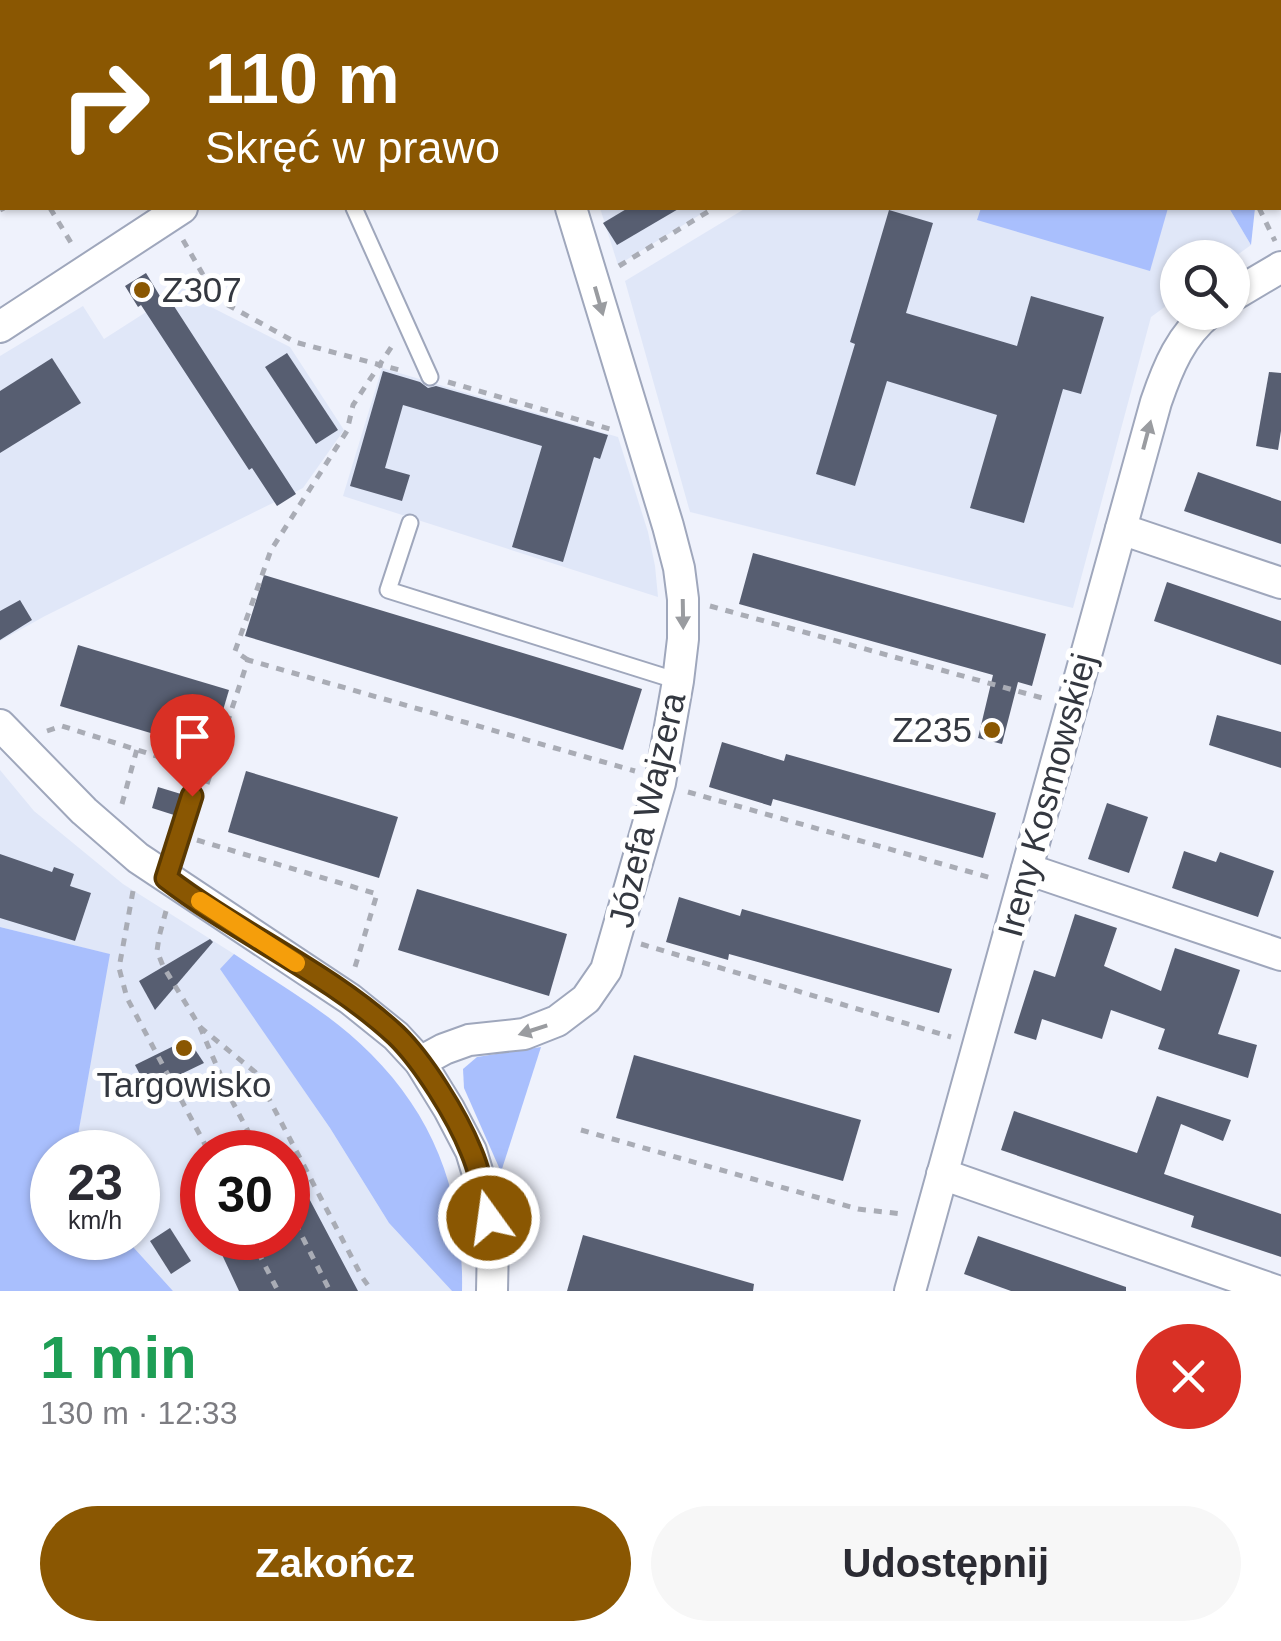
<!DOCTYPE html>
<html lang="pl">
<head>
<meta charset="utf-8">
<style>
  :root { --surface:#fff; --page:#f7f7f7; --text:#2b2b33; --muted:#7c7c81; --accent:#8a5702 }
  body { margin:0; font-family:Helvetica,sans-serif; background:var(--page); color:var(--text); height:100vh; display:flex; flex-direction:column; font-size:38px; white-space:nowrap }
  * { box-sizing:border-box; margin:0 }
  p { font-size:32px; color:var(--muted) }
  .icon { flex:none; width:55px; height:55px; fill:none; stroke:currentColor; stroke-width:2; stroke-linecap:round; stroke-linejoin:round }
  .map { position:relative; height:1291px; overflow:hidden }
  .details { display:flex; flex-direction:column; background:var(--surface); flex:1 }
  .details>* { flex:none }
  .top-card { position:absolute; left:0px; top:0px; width:1282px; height:210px; box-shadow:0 2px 8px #0004; background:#8a5702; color:#fff; overflow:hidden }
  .buttons { position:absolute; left:1160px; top:240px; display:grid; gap:20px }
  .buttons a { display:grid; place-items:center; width:90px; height:90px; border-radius:50%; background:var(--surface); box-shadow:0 2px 8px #0004; font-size:50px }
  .speed { position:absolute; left:30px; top:1130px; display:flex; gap:20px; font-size:50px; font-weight:700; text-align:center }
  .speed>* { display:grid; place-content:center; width:130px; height:130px; border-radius:50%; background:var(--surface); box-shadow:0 2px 8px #0004; line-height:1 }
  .speed small { font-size:25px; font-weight:400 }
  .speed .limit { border:15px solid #d22; background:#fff; color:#111 }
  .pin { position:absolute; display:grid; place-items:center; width:85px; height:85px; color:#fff; margin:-102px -42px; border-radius:50% 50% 50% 0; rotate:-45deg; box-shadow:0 0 10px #0007 }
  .pin .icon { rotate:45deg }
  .me { position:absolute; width:110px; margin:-55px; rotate:346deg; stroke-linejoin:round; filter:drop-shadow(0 0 8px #0008) }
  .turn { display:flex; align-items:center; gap:35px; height:210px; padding:0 40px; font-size:45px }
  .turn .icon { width:130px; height:130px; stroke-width:2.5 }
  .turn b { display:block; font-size:70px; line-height:85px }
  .round { display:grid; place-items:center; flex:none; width:105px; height:105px; border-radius:52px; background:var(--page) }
  .summary { display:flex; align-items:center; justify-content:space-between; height:170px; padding:0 40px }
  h1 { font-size:60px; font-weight:700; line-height:75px; color:#1e9e55 }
  .primary-button { display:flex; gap:20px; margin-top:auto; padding:20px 40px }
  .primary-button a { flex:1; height:115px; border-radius:60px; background:var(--accent); color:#fff; font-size:40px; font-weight:700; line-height:115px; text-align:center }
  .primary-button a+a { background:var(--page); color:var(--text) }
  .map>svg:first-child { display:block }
  .built { fill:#e0e7f8; fill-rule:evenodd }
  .green { fill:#a9bffd }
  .building { fill:#575e71 }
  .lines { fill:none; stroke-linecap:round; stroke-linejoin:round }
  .lane-casing { stroke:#9fa7bc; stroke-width:19 }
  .street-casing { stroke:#9fa7bc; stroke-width:34 }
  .path { stroke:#a9acb5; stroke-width:5; stroke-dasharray:8 8; stroke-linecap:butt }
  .lane { stroke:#fff; stroke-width:15 }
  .street { stroke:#fff; stroke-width:30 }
  .oneway { fill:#9a9ca0 }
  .route-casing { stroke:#5a3901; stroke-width:25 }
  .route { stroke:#8a5702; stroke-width:18 }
  .slow { stroke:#f59e0b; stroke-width:18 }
  .poi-dot { fill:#8a5702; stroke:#fff; stroke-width:4 }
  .labels { text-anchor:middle; stroke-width:10; stroke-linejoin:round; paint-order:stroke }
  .poi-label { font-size:35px; fill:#343840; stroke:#fff; text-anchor:start }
  .street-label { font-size:35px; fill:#343840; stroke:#fff }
</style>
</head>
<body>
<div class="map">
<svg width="1281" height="1291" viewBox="0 0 1281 1291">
  <rect width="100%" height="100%" fill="#eff2fc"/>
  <g class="built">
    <path d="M600 208H711L618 265Z"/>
    <path d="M746 208H1229L1251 245 1233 258H1178L1177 298 1151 317 1073 608 690 512 625 281Z"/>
    <path d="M193 282 209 306 290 347 344 430 303 488 45 616 0 641V356L83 306 104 339Z"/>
    <path d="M382 368 618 437 648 532 655 566 658 597 343 496Z"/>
    <path d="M0 770 34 811 123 884 234 954 221 970 330 1128 389 1223 452 1291H173L125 1238H138V1152H75L109 954 0 927ZM202 1152H288V1238H202Z"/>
  </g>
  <g class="green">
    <path d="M803 0H1091L1087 2H805Z"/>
    <path d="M1108 0H1281L1280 113V2H1110Z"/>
    <path d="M981 208H1168L1150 271 977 220Z"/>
    <path d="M1229 208H1255L1251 245Z"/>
    <path d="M0 927 110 954 75 1152H52V1238H125L173 1291H0Z"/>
    <path d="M234 954C280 985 332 1014 371 1054 437 1120 464 1199 462 1291H452L389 1223 330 1128 220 969Z"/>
    <path d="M541 1047 501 1172 464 1088 463 1069 477 1057Z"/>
  </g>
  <g class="building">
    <path d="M628 208H680L617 245 603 223Z"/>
    <path d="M889 210 933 223 906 313 1017 346 1031 296 1104 317 1081 394 1063 389 1024 523 970 508 997 415 887 381 855 486 816 474 855 344 850 342Z"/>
    <path d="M146 273 166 306 172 303 296 494 277 506 252 468 249 470 141 305 138 307 125 286Z"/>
    <path d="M287 353 338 430 316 444 265 367Z"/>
    <path d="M52 358 81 403 0 453V391Z"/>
    <path d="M383 371 420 382 428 388 436 386 608 435 600 459 594 457 563 562 512 547 542 446 403 405 385 468 410 475 402 501 350 486Z"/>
    <path d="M1269 372 1281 373V431L1278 450 1256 446Z"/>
    <path d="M1198 472 1281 501V544L1184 511Z"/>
    <path d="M753 553 1046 634 1032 686 1018 682 1002 744 978 738 993 675 739 604Z"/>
    <path d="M264 575 642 689 623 750 245 636Z"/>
    <path d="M1167 582 1281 621V665L1154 621Z"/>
    <path d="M20 600 32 620 0 640V611Z"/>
    <path d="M78 645 229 690 211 751 60 706Z"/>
    <path d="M1217 715 1281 732V768L1209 745Z"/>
    <path d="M722 742 784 761 786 754 996 813 983 858 773 799 771 806 709 787Z"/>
    <path d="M246 771 398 817 379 878 228 832Z"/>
    <path d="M158 787 181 794 174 815 152 808Z"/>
    <path d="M1107 803 1148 817 1129 873 1088 859Z"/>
    <path d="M1184 851 1216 862 1220 852 1274 871 1258 917 1172 888Z"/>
    <path d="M0 854 52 872 54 867 74 874 70 886 91 893 75 941 0 918Z"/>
    <path d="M417 889 567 934 549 996 398 950Z"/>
    <path d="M679 897 740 916 742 909 952 969 939 1013 729 954 728 960 666 942Z"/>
    <path d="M1075 914 1117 928 1104 966 1161 991 1175 948 1240 970 1218 1034 1257 1045 1248 1078 1158 1049 1165 1029 1111 1010 1102 1039 1042 1019 1036 1040 1014 1033 1034 970 1055 977Z"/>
    <path d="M210 939 213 942 155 1010 139 981Z"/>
    <path d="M188 1039 204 1063 148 1090 135 1065Z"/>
    <path d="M634 1055 861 1120 843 1181 616 1118Z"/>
    <path d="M1157 1096 1231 1120 1223 1141 1181 1124 1164 1174 1281 1214V1257L1191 1227 1194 1216 1001 1150 1014 1111 1137 1153Z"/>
    <path d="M288 1160 303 1187 358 1291H239L217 1244 231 1238H288Z"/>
    <path d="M170 1228 191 1261 171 1274 150 1241Z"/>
    <path d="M583 1235 754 1284 753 1291H567Z"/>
    <path d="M978 1236 1126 1287V1291H1011L964 1274Z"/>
  </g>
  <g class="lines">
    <g class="lane-casing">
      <g id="lane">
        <path d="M354 208 430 377"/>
        <path d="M410 523 388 590 678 681"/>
        <path d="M166 878 192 796"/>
      </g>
    </g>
    <g class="street-casing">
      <g id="street">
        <path d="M266 0 267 2"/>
        <path d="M506 0 507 2"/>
        <path d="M1232 296 1281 267"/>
        <path d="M0 327 182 208"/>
        <path d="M1121 529 1281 583"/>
        <path d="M0 725 84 811 138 858 350 999 396 1036 420 1062 449 1109 471 1151 484 1194 493 1242 492 1291"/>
        <path d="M1027 869 1281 955"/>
        <path d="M420 1062 444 1049 469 1040 524 1034 557 1021 586 999 606 970 660 783 678 681 683 639V599L679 568 668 526 571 208"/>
        <path d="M942 1174 1277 1291"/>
        <path d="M910 1291 1156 402C1168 367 1181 335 1210 312"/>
      </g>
    </g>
    <g class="path">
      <path d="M78 0 80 2"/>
      <path d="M1132 0 1133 2"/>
      <path d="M1252 0 1253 2"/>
      <path d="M50 2 55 0"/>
      <path d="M199 2 205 0"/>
      <path d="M1045 2 1049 0"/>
      <path d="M1218 2V0"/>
      <path d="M1280 19H1281"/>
      <path d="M0 27 2 26"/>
      <path d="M1280 147 1281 145"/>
      <path d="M50 208 73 246"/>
      <path d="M1259 208 1275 241"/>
      <path d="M0 210 4 208"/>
      <path d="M183 240 217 299 295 342 403 371"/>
      <path d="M619 266 714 208"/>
      <path d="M448 382 610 429"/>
      <path d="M710 606 1046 699"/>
      <path d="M248 660 235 651 271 550 347 431 353 405 392 346"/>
      <path d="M47 731 62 726 210 773"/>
      <path d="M207 784 248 660 635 771"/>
      <path d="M688 792 995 879"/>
      <path d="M122 804 137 749"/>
      <path d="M197 840 377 894 355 967"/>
      <path d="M133 891 119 968 127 998 209 1152"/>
      <path d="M166 911 159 937 157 951 163 966 200 1027 230 1097 259 1152"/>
      <path d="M641 944 951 1037"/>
      <path d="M200 1027 255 1072 362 1277 372 1291"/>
      <path d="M581 1130 858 1209 902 1214"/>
      <path d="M288 1209 330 1291"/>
      <path d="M251 1238 278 1291"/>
    </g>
    <use href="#lane" class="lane"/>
    <use href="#street" class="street"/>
  </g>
  <defs><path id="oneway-solid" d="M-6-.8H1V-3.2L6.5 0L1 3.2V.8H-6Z" transform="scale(2.5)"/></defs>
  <g class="oneway">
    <use href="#oneway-solid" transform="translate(599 301) rotate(74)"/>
    <use href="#oneway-solid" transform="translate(1147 435) rotate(-75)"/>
    <use href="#oneway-solid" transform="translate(683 614) rotate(89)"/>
    <use href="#oneway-solid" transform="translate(533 1030) rotate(162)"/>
  </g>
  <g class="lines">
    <g class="route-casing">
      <path id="route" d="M192 796 166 878C239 934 328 972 396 1035 423 1061 457 1116 471 1151 480 1172 485 1196 489 1218"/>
    </g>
    <use href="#route" class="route"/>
    <path class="slow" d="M200 901 296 963"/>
  </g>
  <g class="poi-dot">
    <circle cx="142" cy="290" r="10"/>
    <circle cx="992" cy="730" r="10"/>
    <circle cx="184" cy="1048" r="10"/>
  </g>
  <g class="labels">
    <g class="poi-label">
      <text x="162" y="302">Z307</text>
      <text x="972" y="742" text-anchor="end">Z235</text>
      <text x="184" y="1097" text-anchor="middle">Targowisko</text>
    </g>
    <g class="street-label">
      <text transform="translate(1047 795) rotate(-75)" y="12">Ireny Kosmowskiej</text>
      <text transform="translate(647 810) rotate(-77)" y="12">Józefa Wajzera</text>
    </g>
  </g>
</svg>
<div class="buttons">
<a><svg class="icon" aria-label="search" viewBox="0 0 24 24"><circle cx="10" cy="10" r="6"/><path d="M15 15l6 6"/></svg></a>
</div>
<div class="speed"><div>23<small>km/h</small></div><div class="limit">30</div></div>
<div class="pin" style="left:192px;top:796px;background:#d93025"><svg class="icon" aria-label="arrive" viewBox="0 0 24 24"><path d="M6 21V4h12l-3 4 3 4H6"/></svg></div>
<svg class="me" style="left:489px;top:1218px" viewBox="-20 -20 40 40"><circle r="17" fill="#8a5702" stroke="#fff" stroke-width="3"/><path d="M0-11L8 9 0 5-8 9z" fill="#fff"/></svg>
<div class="top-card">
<div class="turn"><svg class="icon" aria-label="right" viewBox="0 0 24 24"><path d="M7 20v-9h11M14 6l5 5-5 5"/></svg><div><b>110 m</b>Skręć w prawo</div></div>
</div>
</div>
<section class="details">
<div class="summary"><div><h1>1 min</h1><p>130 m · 12:33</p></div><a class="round" style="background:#d93025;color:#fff"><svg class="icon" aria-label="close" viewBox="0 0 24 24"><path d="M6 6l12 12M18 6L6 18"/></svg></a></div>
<div class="primary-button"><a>Zakończ</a><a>Udostępnij</a></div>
</section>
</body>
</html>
